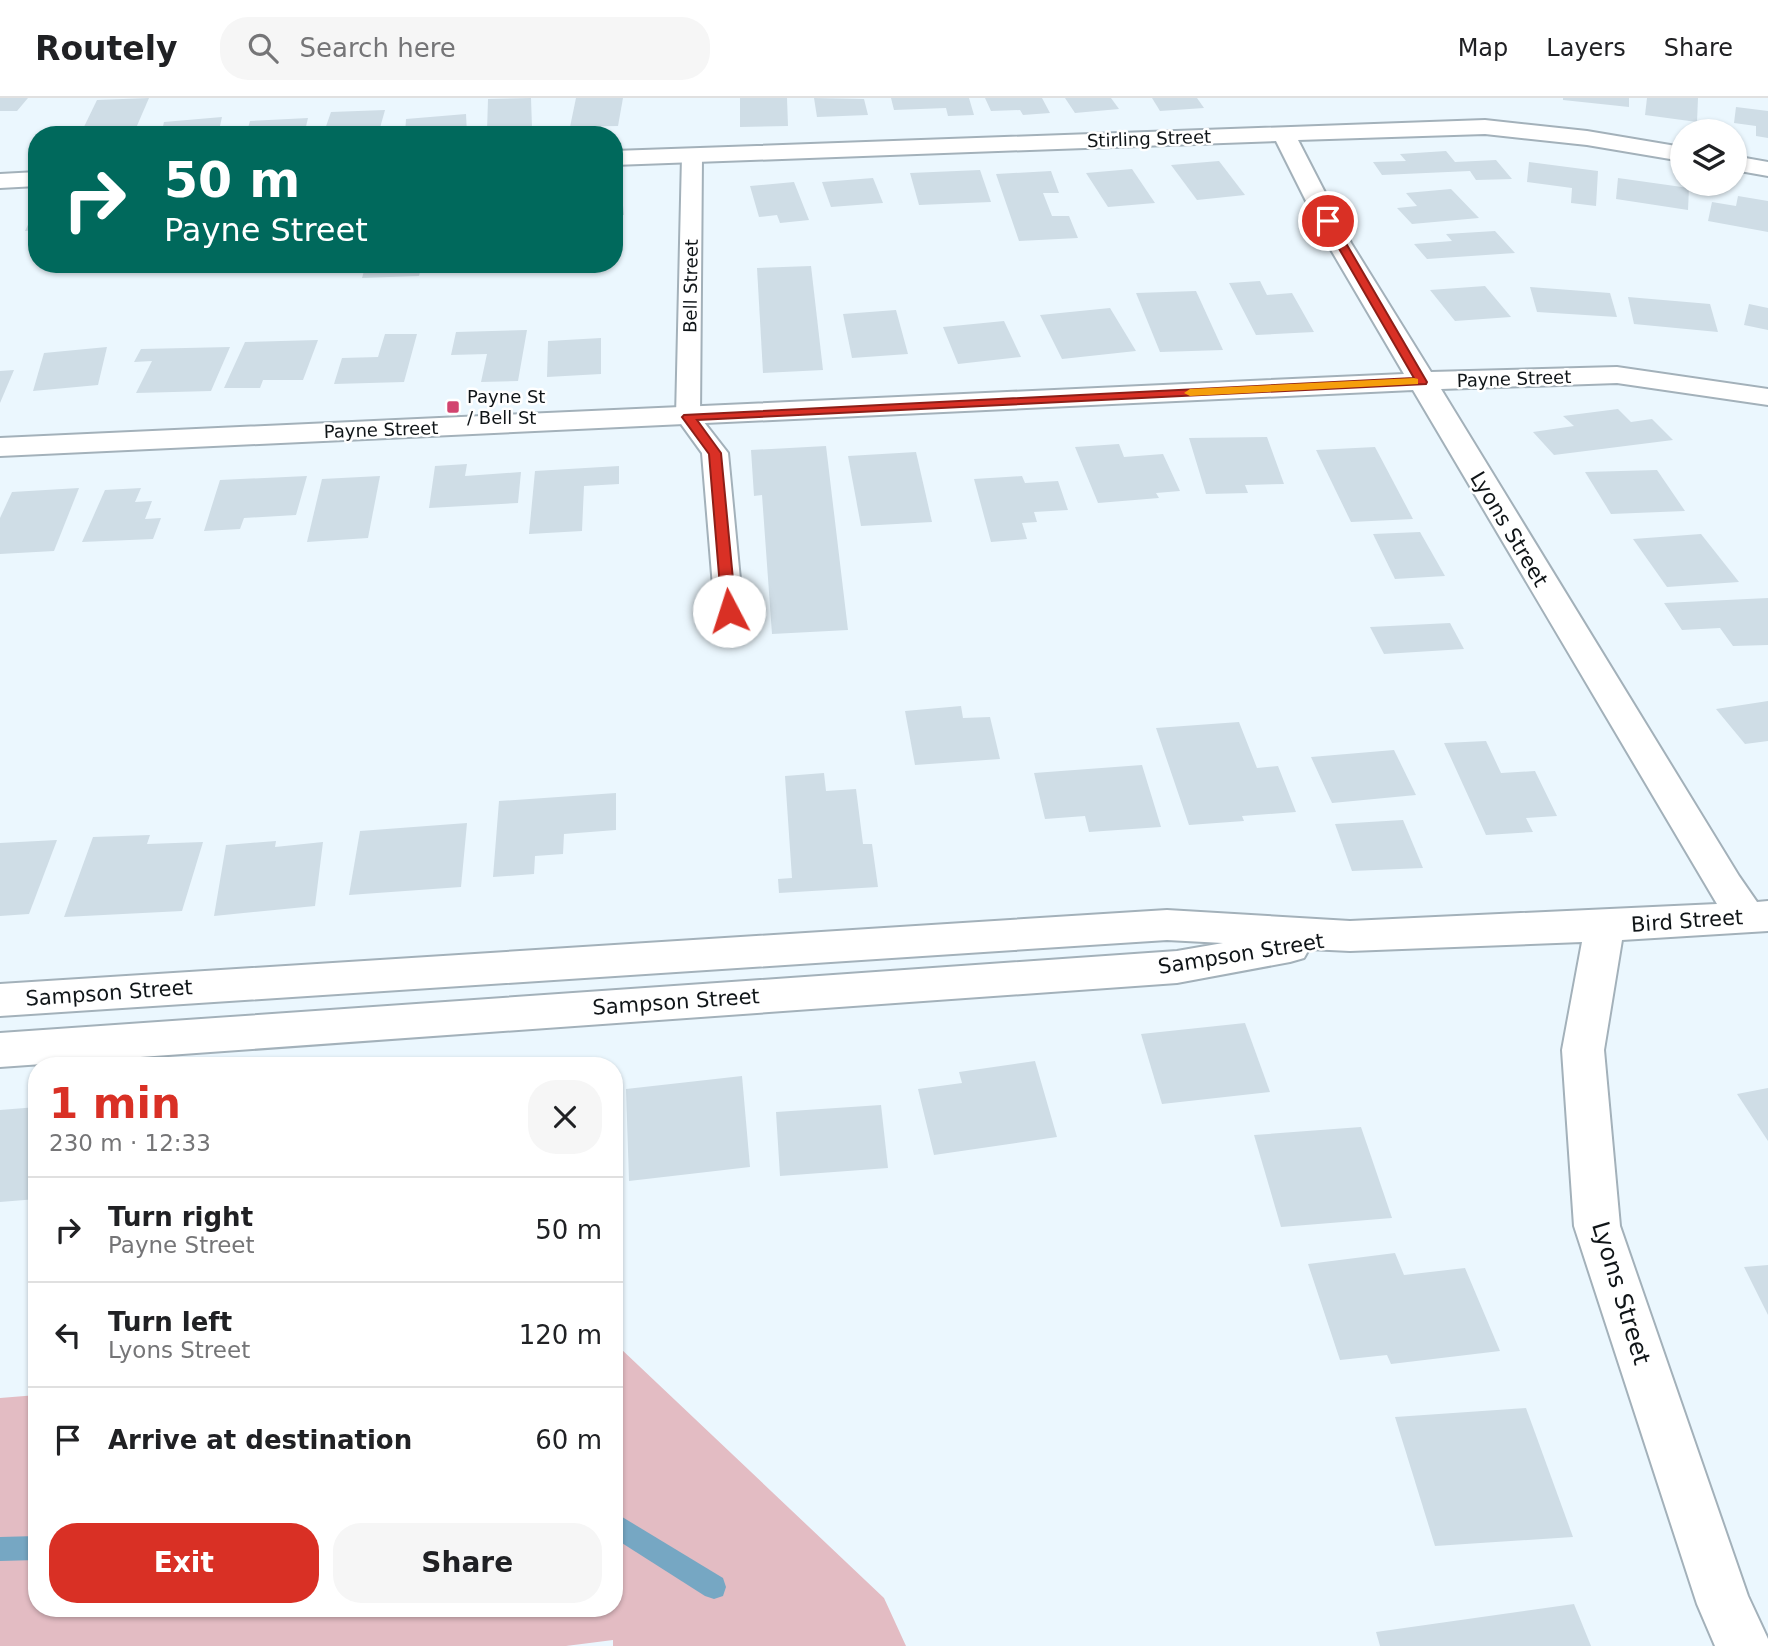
<!DOCTYPE html>
<html lang="en">
<head>
<meta charset="utf-8">
<style>
  :root { --surface:#fff; --page:#f6f6f6; --text:#202124; --muted:#757577; --line:#e0e0e0; --accent:#d93025 }
  body { margin:0; font-family:"DejaVu Sans",sans-serif; background:var(--page); color:var(--text); height:100vh; display:flex; flex-direction:column; font-size:26px; white-space:nowrap }
  * { box-sizing:border-box; margin:0 }
  p { font-size:23px; color:var(--muted) }
  .icon { flex:none; width:38px; height:38px; fill:none; stroke:currentColor; stroke-width:2; stroke-linecap:round; stroke-linejoin:round }
  .map { position:relative; flex:1; overflow:hidden }
  .details { position:absolute; left:28px; top:959px; width:595px; height:560px; display:flex; flex-direction:column; background:var(--surface); border-radius:28px; box-shadow:0 2px 5px #0004 }
  .details>* { flex:none }
  .banner { position:absolute; left:28px; top:28px; width:595px; height:147px; border-radius:28px; box-shadow:0 2px 5px #0004; background:#00695c; color:#fff; overflow:hidden }
  .controls { position:absolute; left:1670px; top:21px; display:grid; gap:14px }
  .controls a { display:grid; place-items:center; width:77px; height:77px; border-radius:50%; background:var(--surface); box-shadow:0 2px 5px #0004; font-size:35px }
  .pin { position:absolute; display:grid; place-items:center; width:60px; height:60px; color:#fff; margin:-30px; border:4px solid #fff; border-radius:50%; box-shadow:0 2px 7px #0007 }
  .me { position:absolute; width:77px; margin:-38px; rotate:355deg; stroke-linejoin:round; filter:drop-shadow(0 0 5px #0008) }
  .turn { display:flex; align-items:center; gap:24px; height:147px; padding:0 21px; font-size:32px }
  .turn .icon { width:91px; height:91px; stroke-width:2.5 }
  .turn b { display:block; font-size:49px; line-height:60px }
  .round { display:grid; place-items:center; flex:none; width:74px; height:74px; border-radius:28px; background:var(--page) }
  .summary { display:flex; align-items:center; justify-content:space-between; height:119px; padding:0 21px }
  h1 { font-size:42px; font-weight:800; line-height:52px; color:var(--accent) }
  .button { display:flex; gap:14px; margin-top:auto; padding:14px 21px }
  .button a { flex:1; height:80px; border-radius:28px; background:var(--accent); color:#fff; font-size:28px; font-weight:800; line-height:80px; text-align:center }
  .button a+a { background:var(--page); color:var(--text) }
  ul { padding:0; list-style:none }
  li { display:flex; align-items:center; gap:21px; height:105px; padding:0 21px; border-top:2px solid var(--line) }
  li div { flex:1 }
  li b { display:block; font-size:26px }
  li em { font-style:normal }
  header { display:flex; align-items:center; gap:42px; box-sizing:border-box; height:98px; padding:0 35px; background:var(--surface); border-bottom:2px solid var(--line) }
  header strong { font-size:33px }
  nav { display:flex; gap:38px; margin-inline-start:auto; font-size:24px }
  .search { width:490px; height:63px; background:var(--page); display:flex; align-items:center; gap:18px; box-sizing:border-box; padding:0 24px; border-radius:28px; color:var(--muted); font-size:26px }
  .map>svg:first-child { display:block }
  .green { fill:#e3bcc3 }
  .lines { fill:none; stroke-linecap:round; stroke-linejoin:round }
  .stream { fill:#76a7c3; fill-rule:evenodd }
  .building { fill:#cfdde6 }
  .lane-casing { stroke:#a3b1ba; stroke-width:4 }
  .street-casing { stroke:#a3b1ba; stroke-width:4 }
  .lane { fill:#fff; fill-rule:evenodd }
  .street { fill:#fff; fill-rule:evenodd }
  .route { fill:#d93025; stroke:#8d1f18; stroke-width:2 }
  .slow { fill:#f59e0b }
  .poi-dot { fill:#d2446f; stroke:#fff; stroke-width:2.5 }
  .labels { text-anchor:middle; stroke-width:5; stroke-linejoin:round; paint-order:stroke }
  .far-street-label { font-size:18px; fill:#101518; stroke:#fff }
  .far-poi-label { font-size:18px; fill:#101518; stroke:#fff; text-anchor:start }
  .street-label { font-size:21px; fill:#101518; stroke:#fff }
  .near-street-label { font-size:24px; fill:#101518; stroke:#fff }
</style>
</head>
<body>
<header>
<strong>Routely</strong>
<div class="search"><svg class="icon" aria-label="search" viewBox="0 0 24 24"><circle cx="10" cy="10" r="6"/><path d="M15 15l6 6"/></svg>Search here</div>
<nav><a>Map</a><a>Layers</a><a>Share</a></nav>
</header>
<div class="map">
<svg width="1768" height="1548" viewBox="0 0 1768 1548">
  <rect width="100%" height="100%" fill="#ebf7fe"/>
  <path class="green" d="M620 1250 884 1500 906 1548H613V1542L566 1548H0V1300L37 1297V1510H614V1251Z"/>
  <g class="lines">
    <g class="stream">
      <path d="M614 1414 723 1480 726 1489 723 1498 714 1501 705 1498 614 1440Z"/>
      <path d="M37 1438V1462L0 1463V1439Z"/>
    </g>
  </g>
  <g class="building">
    <path d="M0 0H28L17 13H0Z"/>
    <path d="M149 0 133 37 81 35 97 2Z"/>
    <path d="M531 0 532 30 487 33 488 1Z"/>
    <path d="M576 0H623L618 28 570 29Z"/>
    <path d="M740 0H787L788 28 740 29Z"/>
    <path d="M814 0 864 1 868 17 817 19Z"/>
    <path d="M891 0H969L974 17 948 18 946 10 894 12Z"/>
    <path d="M985 0H1042L1050 15 1023 17 1020 12 991 13Z"/>
    <path d="M1065 0H1111L1119 11 1075 15Z"/>
    <path d="M1152 0H1197L1204 10 1160 13Z"/>
    <path d="M1563 0H1629V9L1563 2Z"/>
    <path d="M1647 0H1698L1697 24 1645 17Z"/>
    <path d="M1736 9 1768 13V40L1756 38V28L1734 25Z"/>
    <path d="M385 12 378 37H323L331 14Z"/>
    <path d="M466 16 467 36 405 37 406 21Z"/>
    <path d="M222 19 218 37H161L164 24Z"/>
    <path d="M308 20 304 37H246L250 23Z"/>
    <path d="M1446 53 1455 64 1496 62 1512 81 1476 82 1470 73 1382 77 1373 64 1406 63 1400 56Z"/>
    <path d="M1219 63 1245 97 1197 102 1171 67Z"/>
    <path d="M1529 64 1598 73 1596 108 1571 105 1572 90 1527 84Z"/>
    <path d="M1132 71 1155 105 1108 109 1086 75Z"/>
    <path d="M980 72 991 104 919 107 910 75Z"/>
    <path d="M1051 73 1059 95H1043L1052 118H1069L1078 140 1019 143 996 76Z"/>
    <path d="M873 80 883 105 831 109 822 84Z"/>
    <path d="M1618 80 1689 90 1688 112 1616 101Z"/>
    <path d="M794 84 809 122 780 125 777 117 759 119 750 88Z"/>
    <path d="M1451 91 1479 120 1412 126 1397 110 1417 108 1406 95Z"/>
    <path d="M622 98 624 117 614 118V99Z"/>
    <path d="M1738 98 1768 103V134L1708 123 1712 104 1736 108Z"/>
    <path d="M37 108V132L25 133Z"/>
    <path d="M1495 133 1515 155 1427 161 1414 146 1452 143 1446 136Z"/>
    <path d="M366 166H422L419 178 362 180Z"/>
    <path d="M811 168 823 272 763 275 757 170Z"/>
    <path d="M1260 183 1267 197 1292 195 1314 234 1256 237 1229 185Z"/>
    <path d="M1485 188 1511 219 1455 223 1430 192Z"/>
    <path d="M1530 189 1610 195 1617 219 1537 214Z"/>
    <path d="M1196 193 1223 252 1160 254 1136 195Z"/>
    <path d="M1628 199 1710 206 1718 234 1634 226Z"/>
    <path d="M1749 206 1768 210V232L1744 227Z"/>
    <path d="M1110 210 1136 253 1062 261 1040 217Z"/>
    <path d="M896 212 908 256 852 260 843 216Z"/>
    <path d="M1004 223 1021 259 958 266 943 229Z"/>
    <path d="M527 232 518 283 481 284 487 256 451 257 456 234Z"/>
    <path d="M385 236H417L404 284 334 286 342 260 378 259Z"/>
    <path d="M601 240V276L547 279 548 243Z"/>
    <path d="M318 242 303 282H263L260 290H224L245 244Z"/>
    <path d="M107 249 98 287 33 293 44 255Z"/>
    <path d="M230 249 211 293 136 295 152 263 134 264 141 251Z"/>
    <path d="M14 272 0 305V273Z"/>
    <path d="M1618 311 1631 324 1652 321 1673 342 1554 357 1533 334 1574 328 1563 318Z"/>
    <path d="M1267 339 1284 386 1245 387 1248 395 1206 396 1189 340Z"/>
    <path d="M1119 346 1124 359 1163 356 1180 393 1156 395 1159 400 1098 405 1075 349Z"/>
    <path d="M826 348 848 532 772 536 762 397 754 398 751 352Z"/>
    <path d="M1375 349 1413 421 1351 424 1316 352Z"/>
    <path d="M916 354 932 424 861 428 848 358Z"/>
    <path d="M467 366 465 378 521 374 518 405 429 410 435 368Z"/>
    <path d="M619 368V386L584 388 582 433 529 436 535 373Z"/>
    <path d="M1657 372 1685 413 1611 416 1585 374Z"/>
    <path d="M307 378 296 417 244 420 240 431 204 433 220 382Z"/>
    <path d="M380 378 368 440 307 444 322 381Z"/>
    <path d="M1022 378 1025 385 1058 383 1068 412 1034 414 1037 424 1022 425 1027 441 991 444 974 381Z"/>
    <path d="M79 390 54 453 0 456V420L12 394Z"/>
    <path d="M141 390 135 404 152 403 145 421 161 420 153 441 82 444 105 392Z"/>
    <path d="M1420 434 1445 478 1395 481 1373 436Z"/>
    <path d="M1701 436 1739 484 1667 489 1633 441Z"/>
    <path d="M1768 500V547L1733 548 1720 530 1682 532 1664 505Z"/>
    <path d="M1450 525 1464 551 1384 556 1370 529Z"/>
    <path d="M1768 603V643L1745 646 1716 611Z"/>
    <path d="M961 608 963 620 990 619 1000 661 915 667 905 613Z"/>
    <path d="M1239 624 1257 670 1278 668 1296 714 1242 718 1244 723 1189 727 1156 630Z"/>
    <path d="M1486 643 1501 675 1535 673 1557 718 1526 720 1533 734 1486 737 1444 645Z"/>
    <path d="M1394 652 1416 697 1332 705 1311 659Z"/>
    <path d="M1142 667 1161 729 1089 734 1085 718 1045 721 1034 675Z"/>
    <path d="M824 675 826 693 856 691 863 746H872L878 789 779 795 778 781 792 780 785 678Z"/>
    <path d="M616 695V732L564 736 563 756 535 758 534 776 493 779 499 703Z"/>
    <path d="M1403 722 1423 770 1352 773 1335 726Z"/>
    <path d="M467 725 461 789 349 797 360 733Z"/>
    <path d="M150 737 147 746 203 744 182 813 64 819 93 739Z"/>
    <path d="M57 742 29 816 0 818V745Z"/>
    <path d="M276 743 275 749 323 744 315 808 214 818 226 747Z"/>
    <path d="M1245 925 1270 994 1162 1006 1141 936Z"/>
    <path d="M1035 963 1057 1039 934 1057 918 991 962 985 959 974Z"/>
    <path d="M742 978 750 1069 629 1083 626 991Z"/>
    <path d="M1768 990V1043L1737 996Z"/>
    <path d="M881 1007 888 1070 780 1078 776 1014Z"/>
    <path d="M37 1009V1101L0 1104V1012Z"/>
    <path d="M1361 1029 1392 1120 1281 1129 1254 1037Z"/>
    <path d="M1395 1155 1404 1177 1465 1170 1500 1253 1391 1266 1387 1257 1340 1262 1308 1166Z"/>
    <path d="M1768 1167V1217L1744 1169Z"/>
    <path d="M1526 1310 1573 1439 1435 1448 1395 1319Z"/>
    <path d="M1574 1506 1591 1548H1380L1376 1534Z"/>
  </g>
  <g class="lines">
    <g class="lane-casing">
      <path id="lane" d="M692 52 702 58 700 319 728 355 743 513 739 519 729 522 719 519 715 513 702 355 676 319 682 58Z"/>
    </g>
    <g class="street-casing">
      <g id="street">
        <path d="M1485 22 1587 33 1682 49V63L1587 47 1485 36 1298 42 1351 145 1431 274 1617 269 1768 291V307L1617 285 1441 291 1739 778 1757 804 1768 803V833L1622 842 1604 952 1620 1128 1748 1498 1768 1541V1548H1715L1697 1506 1574 1128 1562 952 1582 844 1350 853 1309 851 1304 860 1290 864 1177 885 0 969V935L1177 853 1223 845 1167 842 0 918V886L1167 812 1350 823 1717 806 1413 292 0 358V340L1404 276 1327 145 1276 43 614 67V53Z"/>
        <path d="M1734 58 1768 64V78L1734 72Z"/>
        <path d="M37 74V88L0 90V76Z"/>
      </g>
    </g>
    <use href="#lane" class="lane"/>
    <use href="#street" class="street"/>
  </g>
  <path class="route" d="M1328 120 1333 123 1427 284 1426 286 697 322 721 355 736 513 729 518 722 513 709 356 682 319 684 317 1414 280 1323 123Z"/>
  <path class="slow" d="M1414 280 1418 281V286L1190 298 1184 295 1190 291Z"/>
  <rect class="poi-dot" x="446" y="302" width="14" height="14" rx="3.5"/>
  <g class="labels">
    <g class="far-street-label">
      <text transform="translate(1149 41) rotate(-2)" y="6">Stirling Street</text>
      <text transform="translate(691 188) rotate(-89)" y="6">Bell Street</text>
      <text transform="translate(1514 281) rotate(-2)" y="6">Payne Street</text>
      <text transform="translate(381 332) rotate(-2)" y="6">Payne Street</text>
    </g>
    <g class="far-poi-label">
      <text x="467" y="305">Payne St<tspan x="467" dy="21">/ Bell St</tspan></text>
    </g>
    <g class="street-label">
      <text transform="translate(1509 431) rotate(59)" y="7">Lyons Street</text>
      <text transform="translate(1687 823) rotate(-4)" y="7">Bird Street</text>
      <text transform="translate(1241 856) rotate(-9)" y="7">Sampson Street</text>
      <text transform="translate(109 895) rotate(-4)" y="7">Sampson Street</text>
      <text transform="translate(676 904) rotate(-4)" y="7">Sampson Street</text>
    </g>
    <g class="near-street-label">
      <text transform="translate(1621 1195) rotate(73)" y="8">Lyons Street</text>
    </g>
  </g>
</svg>
<div class="controls">
<a><svg class="icon" aria-label="layers" viewBox="0 0 24 24"><path d="M12 4l9 5-9 5-9-5zM3 14l9 5 9-5"/></svg></a>
</div>
<div class="pin" style="left:1328px;top:123px;background:#d93025"><svg class="icon" aria-label="arrive" viewBox="0 0 24 24"><path d="M6 21V4h12l-3 4 3 4H6"/></svg></div>
<svg class="me" style="left:729px;top:513px" viewBox="-20 -20 40 40"><circle r="19" fill="#fff"/><path d="M0-13L10 11 0 6-10 11z" fill="#d93025"/></svg>
<div class="banner">
<div class="turn"><svg class="icon" aria-label="right" viewBox="0 0 24 24"><path d="M7 20v-9h11M14 6l5 5-5 5"/></svg><div><b>50 m</b>Payne Street</div></div>
</div>
<section class="details">
<div class="summary"><div><h1>1 min</h1><p>230 m · 12:33</p></div><a class="round"><svg class="icon" aria-label="close" viewBox="0 0 24 24"><path d="M6 6l12 12M18 6L6 18"/></svg></a></div>
<ul>
<li><svg class="icon" aria-label="right" viewBox="0 0 24 24"><path d="M7 20v-9h11M14 6l5 5-5 5"/></svg><div><b>Turn right</b><p>Payne Street</p></div><em>50 m</em></li>
<li><svg class="icon" aria-label="left" viewBox="0 0 24 24"><path d="M17 20v-9H6M10 6l-5 5 5 5"/></svg><div><b>Turn left</b><p>Lyons Street</p></div><em>120 m</em></li>
<li><svg class="icon" aria-label="arrive" viewBox="0 0 24 24"><path d="M6 21V4h12l-3 4 3 4H6"/></svg><div><b>Arrive at destination</b></div><em>60 m</em></li>
</ul>
<div class="button"><a>Exit</a><a>Share</a></div>
</section>
</div>
</body>
</html>
